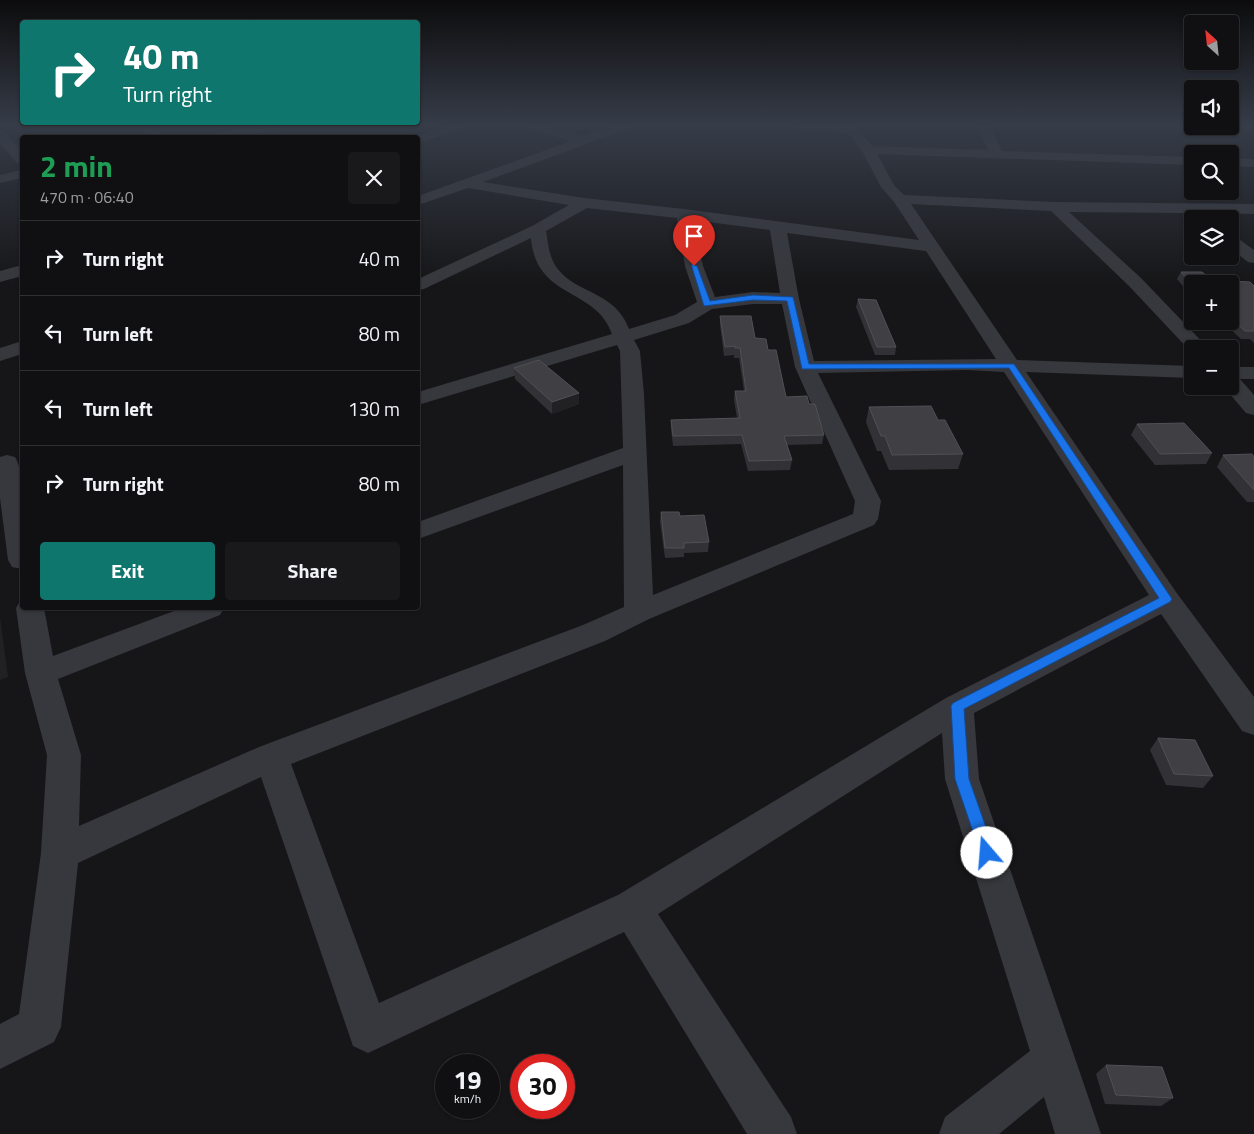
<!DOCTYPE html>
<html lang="en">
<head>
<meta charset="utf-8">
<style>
  :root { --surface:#101012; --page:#19191b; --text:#f1f3f6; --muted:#9c9d9f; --line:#303032; --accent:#0f766e }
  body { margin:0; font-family:"Titillium Web",sans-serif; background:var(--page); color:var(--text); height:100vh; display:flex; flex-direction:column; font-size:19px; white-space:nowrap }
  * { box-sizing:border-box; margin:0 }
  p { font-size:16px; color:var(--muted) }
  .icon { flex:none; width:28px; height:28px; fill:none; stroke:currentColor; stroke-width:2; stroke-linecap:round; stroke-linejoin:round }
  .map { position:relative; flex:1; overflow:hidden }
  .side { position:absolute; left:20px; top:135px; width:400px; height:475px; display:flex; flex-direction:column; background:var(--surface); border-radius:5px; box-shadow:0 1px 4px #0004,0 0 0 1px var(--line) }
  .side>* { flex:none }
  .guide { position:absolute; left:20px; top:20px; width:400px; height:105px; border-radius:5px; box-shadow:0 1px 4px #0004,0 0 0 1px var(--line); background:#0f766e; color:#fff; overflow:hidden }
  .needle { width:32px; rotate:333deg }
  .tools { position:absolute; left:1184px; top:15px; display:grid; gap:10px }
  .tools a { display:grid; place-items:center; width:55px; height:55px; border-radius:5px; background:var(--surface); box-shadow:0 1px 4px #0004,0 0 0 1px var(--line); font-size:25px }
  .speed { position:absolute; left:435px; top:1054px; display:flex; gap:10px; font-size:25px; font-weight:700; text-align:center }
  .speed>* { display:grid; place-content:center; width:65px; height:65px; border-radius:50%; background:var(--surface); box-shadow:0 1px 4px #0004,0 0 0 1px var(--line); line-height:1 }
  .speed small { font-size:12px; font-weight:400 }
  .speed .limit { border:8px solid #d22; background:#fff; color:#111 }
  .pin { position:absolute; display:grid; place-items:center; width:42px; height:42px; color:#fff; margin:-51px -21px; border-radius:50% 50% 50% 0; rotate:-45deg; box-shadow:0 0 5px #0007 }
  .pin .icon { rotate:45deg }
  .me { position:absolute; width:55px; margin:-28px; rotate:342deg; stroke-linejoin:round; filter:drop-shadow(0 0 4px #0008) }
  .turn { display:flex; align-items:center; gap:18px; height:105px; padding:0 20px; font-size:22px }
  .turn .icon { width:65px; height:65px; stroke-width:2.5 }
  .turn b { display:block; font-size:35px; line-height:42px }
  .round { display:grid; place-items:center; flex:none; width:52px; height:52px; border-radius:5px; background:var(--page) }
  .headline { display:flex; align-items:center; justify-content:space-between; height:85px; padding:0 20px }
  h1 { font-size:30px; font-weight:700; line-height:38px; color:#1e9e55 }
  .button { display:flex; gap:10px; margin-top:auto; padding:10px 20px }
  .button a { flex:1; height:58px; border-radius:5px; background:var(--accent); color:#fff; font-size:20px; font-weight:700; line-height:58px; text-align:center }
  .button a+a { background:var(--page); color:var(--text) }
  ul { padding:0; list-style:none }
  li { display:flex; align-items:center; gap:15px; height:75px; padding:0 20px; border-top:1px solid var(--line) }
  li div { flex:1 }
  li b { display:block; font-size:19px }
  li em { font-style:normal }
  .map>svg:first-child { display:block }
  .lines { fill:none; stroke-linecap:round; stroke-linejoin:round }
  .minor { fill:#37383d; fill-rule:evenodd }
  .wall { fill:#323236 }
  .shaded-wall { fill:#212124 }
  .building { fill:#3f3f44; stroke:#4f5156 }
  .route { fill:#1a73e8; stroke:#114b97 }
</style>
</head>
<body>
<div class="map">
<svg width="1254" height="1134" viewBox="0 0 1254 1134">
  <rect width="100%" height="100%" fill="#161618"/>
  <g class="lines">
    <g class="minor">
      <path d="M136 125H150L168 138H153Z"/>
      <path d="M262 125H286L280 129 235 138H206L212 134Z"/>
      <path d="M448 125H466L464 128 418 143V138H413Z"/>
      <path d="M524 125H543L584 136 615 125H632L630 128 483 182 584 198 684 209 919 240 894 202 881 187 862 151 848 133 799 129 795 128 793 125H854L872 146 988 150 977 125H989L1002 151 1192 157V165L877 154 894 185 904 195 1055 202 1254 204V214L1203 213 1209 219 1192 220 1183 213 1069 212 1141 278 1209 349H1192V353L1129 286 1051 211 911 204 1017 360 1192 366V378L1026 372 1176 592 1254 697V735L1242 731 1161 614 974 713 979 779 1101 1134H1055L1044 1097 999 1134H939L945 1117 1030 1051 945 779 942 733 658 914 791 1117 797 1134H747L624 932 383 1046 368 1053 353 1046 261 777 78 863 61 1027 54 1042 0 1069V1024L19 1014 41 853 47 755 25 673 16 608 20 601 22 600V608H44L53 656 182 608H224L220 615 58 679 81 755 79 826 259 747 583 625 624 607 623 465 418 539V522L623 448 620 351 617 345 418 405V392L612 334C596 287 536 300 531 238L424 289 418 290V279L532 226 569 205 468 188 418 205V196L571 141 526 128ZM587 208 677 218 685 266 697 302 675 315 629 329C615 291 576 294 557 268 549 257 548 243 546 231ZM693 220 770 230 780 293 753 292 715 297 703 266ZM787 233 926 251 996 359 814 361 799 299ZM753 304H782L795 367 855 501 853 514 653 595 644 394 640 351 634 340 689 323 712 309ZM967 370 1004 372 1149 595 946 698 618 895 379 1003 291 764 605 641 649 619 874 525 878 519 881 501 818 373Z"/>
      <path d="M1170 125 1197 126C1191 130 1176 131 1170 125Z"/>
      <path d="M1230 125H1254V130H1230L1224 126Z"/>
      <path d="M0 131 5 132 22 152V164L17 163 0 143Z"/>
      <path d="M1230 158 1254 159V167L1230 166Z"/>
      <path d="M22 170V178L0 183V175Z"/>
      <path d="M1230 235 1236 237 1254 250V263L1248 262 1230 248Z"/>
      <path d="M22 265V276L0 282V271Z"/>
      <path d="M22 341V354L0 361V348Z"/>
      <path d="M1230 367H1254V379H1240L1254 395V415L1246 413 1223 386H1230Z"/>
      <path d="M7 455 15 457C26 472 25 550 22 569L12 567 8 560 0 498V457Z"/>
    </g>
  </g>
  <g class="wall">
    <path d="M1181 272 1212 280 1254 286V343L1250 339H1241L1222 321H1230V284H1192V297L1177 279Z"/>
    <path d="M858 299 896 347 895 355H875L856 307Z"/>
    <path d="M720 316 755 338 768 350 786 397 809 404 824 435 822 444 787 445 792 460 790 470 748 471 741 444 673 446 671 429V420L737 418 734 400 735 391H744L739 358H734V355L724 356 720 325Z"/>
    <path d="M514 368 579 404 552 414 515 379Z"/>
    <path d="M869 407 938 420 963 454 958 469 889 470 881 451H877L866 422Z"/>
    <path d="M1137 424 1212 453 1206 464 1155 465 1131 435Z"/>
    <path d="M1223 455 1254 457V502H1247L1217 467Z"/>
    <path d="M661 512 709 542 708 552 684 553V557L665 558 660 522Z"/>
    <path d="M1158 738 1213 776 1203 788 1166 785 1150 750Z"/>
    <path d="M1106 1065 1173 1098 1161 1106 1105 1104 1096 1074Z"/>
  </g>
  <g class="shaded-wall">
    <path d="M579 393V404L552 414V402Z"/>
    <path d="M0 617 8 677 0 680Z"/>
  </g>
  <g class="building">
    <path d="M1181 272H1202L1212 280 1250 282 1254 286V331H1245L1230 317V284H1192V285Z"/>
    <path d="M858 299 876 300 896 347H877Z"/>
    <path d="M720 316H751L755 338 766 339 768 350H776L786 397 807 396 809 404H815L824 435 784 436 792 460 749 461 742 435 673 436 671 420 740 418 735 391H746L740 348H735V346L725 347Z"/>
    <path d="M539 360 579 393 552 402 514 368Z"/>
    <path d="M931 406 938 420H945L963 454 892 455 885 436H881L869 407Z"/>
    <path d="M1184 423 1212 453 1160 454 1137 424Z"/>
    <path d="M1252 454 1254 457V490L1223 455Z"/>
    <path d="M661 512H679L680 516 704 515 709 542 684 543V548H665Z"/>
    <path d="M1158 738 1195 740 1213 776 1174 774Z"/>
    <path d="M1106 1065 1162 1067 1173 1098 1116 1095Z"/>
  </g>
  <linearGradient id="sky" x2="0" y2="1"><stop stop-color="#0c0c0d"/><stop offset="0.44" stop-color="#363c48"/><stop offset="1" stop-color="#363c48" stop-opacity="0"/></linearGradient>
  <rect width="1254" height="284" fill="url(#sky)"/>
  <path class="route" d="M691 264 697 266 710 301 753 295 793 297 809 364H1014L1172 599 1170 602 964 709 969 779 995 853 992 858 987 860 982 858 955 779 951 706 953 703 1159 598 1009 368 802 369 787 301 753 300 704 306Z"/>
</svg>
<div class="tools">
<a><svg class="needle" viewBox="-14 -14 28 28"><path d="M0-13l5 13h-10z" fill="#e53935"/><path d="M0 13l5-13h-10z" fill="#9c9d9f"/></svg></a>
<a><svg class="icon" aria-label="sound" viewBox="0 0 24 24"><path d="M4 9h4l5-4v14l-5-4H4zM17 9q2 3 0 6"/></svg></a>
<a><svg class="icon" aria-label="search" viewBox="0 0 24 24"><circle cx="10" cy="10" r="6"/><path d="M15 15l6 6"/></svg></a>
<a><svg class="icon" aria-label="layers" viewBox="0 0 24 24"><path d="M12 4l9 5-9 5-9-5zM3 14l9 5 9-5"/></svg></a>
<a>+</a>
<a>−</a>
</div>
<div class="speed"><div>19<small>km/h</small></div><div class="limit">30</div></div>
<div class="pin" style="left:694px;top:266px;background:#d93025"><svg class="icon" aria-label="arrive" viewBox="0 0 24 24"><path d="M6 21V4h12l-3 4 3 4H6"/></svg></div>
<svg class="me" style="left:987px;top:853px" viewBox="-20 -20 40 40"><circle r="19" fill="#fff"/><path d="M0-13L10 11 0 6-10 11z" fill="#1a73e8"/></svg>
<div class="guide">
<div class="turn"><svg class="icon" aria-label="right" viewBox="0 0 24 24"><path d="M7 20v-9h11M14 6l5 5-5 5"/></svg><div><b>40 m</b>Turn right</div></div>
</div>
<section class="side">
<div class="headline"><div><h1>2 min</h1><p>470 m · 06:40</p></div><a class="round"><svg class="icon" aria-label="close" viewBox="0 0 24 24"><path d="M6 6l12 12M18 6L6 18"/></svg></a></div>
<ul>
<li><svg class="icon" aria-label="right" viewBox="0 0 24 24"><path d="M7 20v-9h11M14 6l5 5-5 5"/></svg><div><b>Turn right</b></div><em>40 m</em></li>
<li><svg class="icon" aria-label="left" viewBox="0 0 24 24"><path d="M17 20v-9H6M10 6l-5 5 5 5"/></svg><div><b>Turn left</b></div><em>80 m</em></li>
<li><svg class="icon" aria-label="left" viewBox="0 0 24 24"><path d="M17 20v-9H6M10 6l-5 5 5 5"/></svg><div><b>Turn left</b></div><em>130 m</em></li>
<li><svg class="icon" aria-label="right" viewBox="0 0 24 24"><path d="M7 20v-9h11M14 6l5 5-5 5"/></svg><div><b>Turn right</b></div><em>80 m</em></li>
</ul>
<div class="button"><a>Exit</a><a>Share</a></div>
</section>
</div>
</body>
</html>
